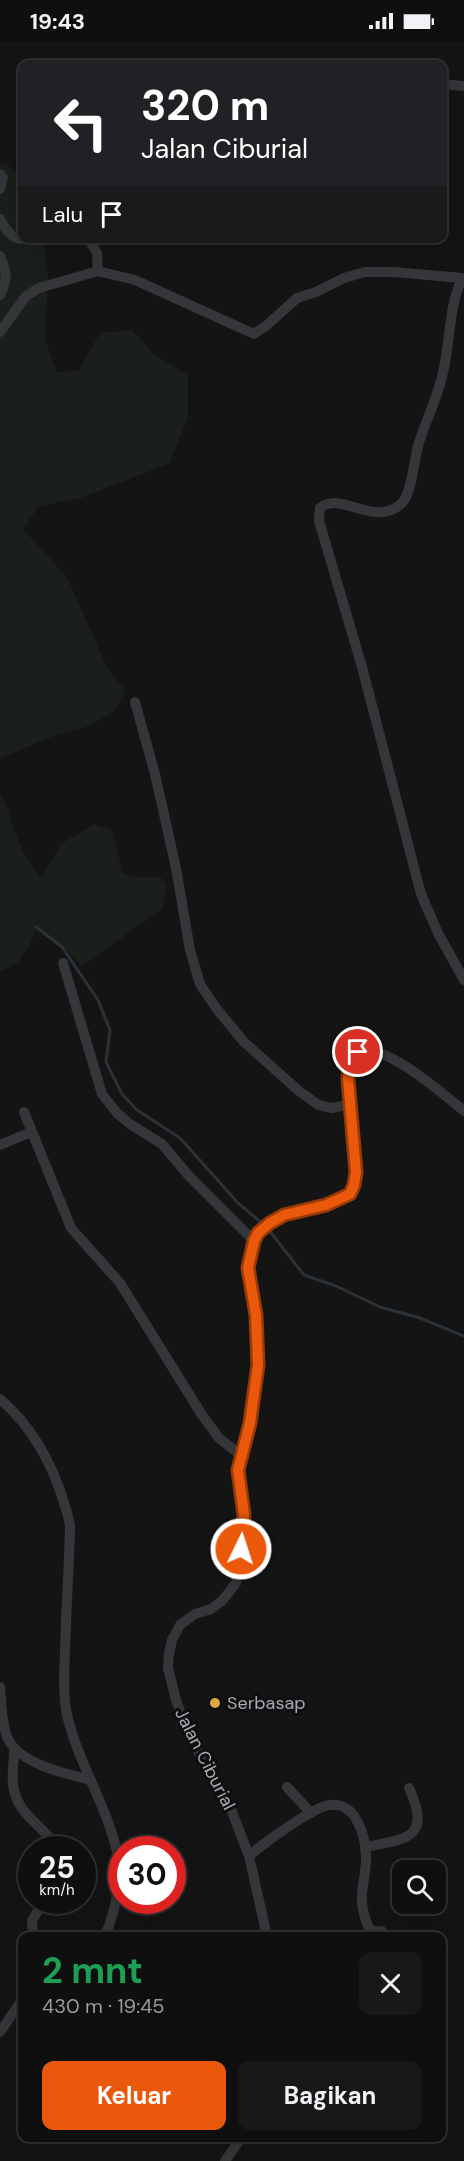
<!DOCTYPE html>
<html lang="id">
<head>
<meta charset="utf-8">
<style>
  :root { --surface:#0f0f10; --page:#181819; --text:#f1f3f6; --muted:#9b9c9f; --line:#2f2f30; --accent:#ea580c }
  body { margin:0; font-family:"DM Sans",sans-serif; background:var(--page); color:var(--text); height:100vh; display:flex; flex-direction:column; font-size:22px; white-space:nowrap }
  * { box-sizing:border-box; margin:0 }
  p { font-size:20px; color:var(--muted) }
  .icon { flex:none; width:33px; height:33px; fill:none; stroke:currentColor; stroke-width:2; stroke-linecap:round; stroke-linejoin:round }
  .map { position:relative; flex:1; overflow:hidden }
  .sheet { position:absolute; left:18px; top:1890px; width:428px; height:210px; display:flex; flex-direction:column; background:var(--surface); border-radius:12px; box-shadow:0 6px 24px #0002,0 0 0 2px var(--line) }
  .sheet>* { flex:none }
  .hud { position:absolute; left:18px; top:18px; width:429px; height:183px; border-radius:12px; box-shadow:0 6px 24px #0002,0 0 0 2px var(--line); background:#202124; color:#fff; overflow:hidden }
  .tools { position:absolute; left:392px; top:1818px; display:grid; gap:12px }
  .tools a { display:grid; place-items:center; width:54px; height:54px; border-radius:12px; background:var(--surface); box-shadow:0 6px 24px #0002,0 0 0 2px var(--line); font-size:30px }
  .speed { position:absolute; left:18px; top:1794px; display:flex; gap:12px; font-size:30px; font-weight:700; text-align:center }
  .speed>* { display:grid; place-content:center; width:78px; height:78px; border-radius:50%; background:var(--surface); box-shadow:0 6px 24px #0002,0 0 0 2px var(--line); line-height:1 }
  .speed small { font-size:15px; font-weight:400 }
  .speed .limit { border:9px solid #d22; background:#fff; color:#111 }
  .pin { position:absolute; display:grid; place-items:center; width:51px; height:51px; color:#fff; margin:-26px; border:3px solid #fff; border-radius:50%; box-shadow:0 2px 6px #0007 }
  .me { position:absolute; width:66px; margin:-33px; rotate:4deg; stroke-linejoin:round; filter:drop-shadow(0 0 4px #0008) }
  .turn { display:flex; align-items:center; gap:21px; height:126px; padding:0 24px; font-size:27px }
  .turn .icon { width:78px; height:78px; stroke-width:2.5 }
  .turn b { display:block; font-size:42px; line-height:51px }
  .then { display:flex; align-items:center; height:57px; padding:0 24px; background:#0003; gap:12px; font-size:22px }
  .round { display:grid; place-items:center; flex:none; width:63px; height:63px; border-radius:12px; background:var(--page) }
  .headline { display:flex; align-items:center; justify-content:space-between; height:102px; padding:0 24px }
  h1 { font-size:36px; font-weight:700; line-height:45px; color:#1e9e55 }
  .primary-button { display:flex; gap:12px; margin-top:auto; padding:12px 24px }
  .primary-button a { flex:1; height:69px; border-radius:12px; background:var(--accent); color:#fff; font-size:24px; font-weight:700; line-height:69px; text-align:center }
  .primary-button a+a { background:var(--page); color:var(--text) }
  .status { display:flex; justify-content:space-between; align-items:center; height:42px; padding:0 30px; background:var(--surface); direction:ltr }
  .status svg { height:16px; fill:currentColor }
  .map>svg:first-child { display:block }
  .green { fill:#1a1f1b }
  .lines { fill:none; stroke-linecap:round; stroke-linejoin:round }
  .stream { stroke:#2b3237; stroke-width:3 }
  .minor { stroke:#353639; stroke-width:10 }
  .route-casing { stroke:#983908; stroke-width:15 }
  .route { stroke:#ea580c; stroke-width:10 }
  .poi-dot { fill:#dba845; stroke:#0f0f10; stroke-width:2 }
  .labels { text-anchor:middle; stroke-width:6; stroke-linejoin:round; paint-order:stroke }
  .poi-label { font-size:18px; fill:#a7abb4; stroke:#0f0f10; text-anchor:start }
  .street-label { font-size:18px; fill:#a7abb4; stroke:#0f0f10 }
</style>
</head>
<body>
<div class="status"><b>19:43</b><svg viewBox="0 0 49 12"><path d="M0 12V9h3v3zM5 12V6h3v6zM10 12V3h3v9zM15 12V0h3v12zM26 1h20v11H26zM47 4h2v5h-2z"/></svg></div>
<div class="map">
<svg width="464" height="2119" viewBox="0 0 464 2119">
  <rect width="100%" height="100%" fill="#141415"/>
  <g class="green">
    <path d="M0 122 7 123 22 134V196L44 197 48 235 45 298 57 330 78 329 100 291 132 288 155 313 188 333V375L170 421 78 457 39 464 23 487 67 535 107 626 125 648 115 669 86 685 48 696 0 717Z"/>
    <path d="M0 751C9 767 11 779 17 795 22 810 32 823 41 836L61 802 94 782 112 788 123 831 137 835H160L167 842 163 866 82 924 61 903 37 886 30 902 18 920 0 930Z"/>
  </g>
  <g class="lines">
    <g class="stream">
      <path d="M36 885 62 905 98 958 110 988 106 1020 122 1052 137 1068 180 1096 238 1161 263 1182"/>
      <path d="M268 1187 304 1233 336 1244 380 1265 420 1276 464 1294"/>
    </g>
    <g class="minor">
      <path d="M442 42 464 44"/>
      <path d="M0 132 3 136 0 147"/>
      <path d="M0 177C10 198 18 199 41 196"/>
      <path d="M88 196 97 211 98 229"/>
      <path d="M0 214C7 231 8 236 0 253"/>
      <path d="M464 237 462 236C448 268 451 297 443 330 438 356 425 379 418 404 414 418 412 451 402 461 375 487 342 448 320 466L319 479 362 625 421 852 438 891 464 938"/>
      <path d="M0 290 26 254 39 246 98 229 135 238 254 292 267 283 297 256 316 250 344 236 365 230H394L462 236"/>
      <path d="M135 660 155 732 176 826 190 908 200 942 216 966 244 1000 299 1049 317 1062 326 1065 333 1066 350 1062"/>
      <path d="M63 921 102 1052 117 1071 130 1082 162 1102 189 1134 254 1199"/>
      <path d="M24 1070 71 1186 120 1241 202 1373 219 1396 243 1415"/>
      <path d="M0 1103 31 1090"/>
      <path d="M0 1357C33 1385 53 1423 65 1464 67 1471 70 1479 70 1486 69 1527 66 1568 65 1609 64 1629 63 1649 66 1668 76 1718 106 1761 117 1810 123 1836 115 1870 105 1894"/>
      <path d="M0 1645C2 1662 1 1682 8 1697 20 1722 66 1732 91 1738"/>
      <path d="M14 1708C14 1722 10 1741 16 1755 24 1777 48 1787 57 1808"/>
      <path d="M287 1745 311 1771"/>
      <path d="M365 1805C407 1797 432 1796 409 1746"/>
      <path d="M249 1814C263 1802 314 1764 330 1763 356 1760 365 1793 366 1813 367 1836 357 1852 365 1876 367 1882 368 1887 375 1890L382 1889 385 1894"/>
      <path d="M33 1890 32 1879 44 1858"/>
      <path d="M267 1894 249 1814 229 1762 205 1725 183 1677 176 1658 168 1626 169 1612 172 1598 180 1583 195 1572 211 1567 222 1559 236 1541 243 1493 244 1473 239 1428 250 1381 258 1323 256 1273 248 1226 254 1199 258 1191 270 1181 284 1173 326 1163 350 1152 354 1143 356 1130C354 1111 343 1027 351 1015 370 986 448 1056 464 1069"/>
      <path d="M0 1990 22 1958"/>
      <path d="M225 2119 241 2096"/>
    </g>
  </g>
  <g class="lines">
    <g class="route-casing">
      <path id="route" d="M241 1507 244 1473 238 1428 250 1381 258 1323 256 1273 248 1226 254 1199 258 1191 270 1181 284 1173 326 1163 350 1152 354 1143 356 1130 348 1037 350 1015 358 1010"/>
    </g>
    <use href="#route" class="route"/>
  </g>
  <circle class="poi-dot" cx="215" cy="1661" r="6"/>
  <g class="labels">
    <g class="poi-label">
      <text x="227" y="1667">Serbasap</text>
    </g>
    <g class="street-label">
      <text transform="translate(205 1717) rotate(63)" y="6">Jalan Ciburial</text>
    </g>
  </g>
</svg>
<div class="tools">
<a><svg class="icon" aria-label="search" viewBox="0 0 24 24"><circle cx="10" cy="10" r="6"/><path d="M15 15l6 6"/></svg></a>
</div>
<div class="speed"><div>25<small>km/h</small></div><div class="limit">30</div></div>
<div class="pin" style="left:358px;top:1010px;background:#d93025"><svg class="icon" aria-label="arrive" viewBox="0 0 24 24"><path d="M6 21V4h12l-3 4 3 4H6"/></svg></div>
<svg class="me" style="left:241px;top:1507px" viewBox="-20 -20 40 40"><circle r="17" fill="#ea580c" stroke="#fff" stroke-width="3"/><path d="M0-11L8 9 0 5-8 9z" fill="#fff"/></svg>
<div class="hud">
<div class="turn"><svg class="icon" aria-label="left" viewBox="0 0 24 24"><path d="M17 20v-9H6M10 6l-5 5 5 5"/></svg><div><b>320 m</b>Jalan Ciburial</div></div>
<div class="then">Lalu<svg class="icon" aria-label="arrive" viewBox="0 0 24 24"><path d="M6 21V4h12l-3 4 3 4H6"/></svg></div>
</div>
<section class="sheet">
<div class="headline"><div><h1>2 mnt</h1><p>430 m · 19:45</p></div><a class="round"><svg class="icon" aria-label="close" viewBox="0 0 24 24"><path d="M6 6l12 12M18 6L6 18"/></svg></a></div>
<div class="primary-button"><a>Keluar</a><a>Bagikan</a></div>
</section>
</div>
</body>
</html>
